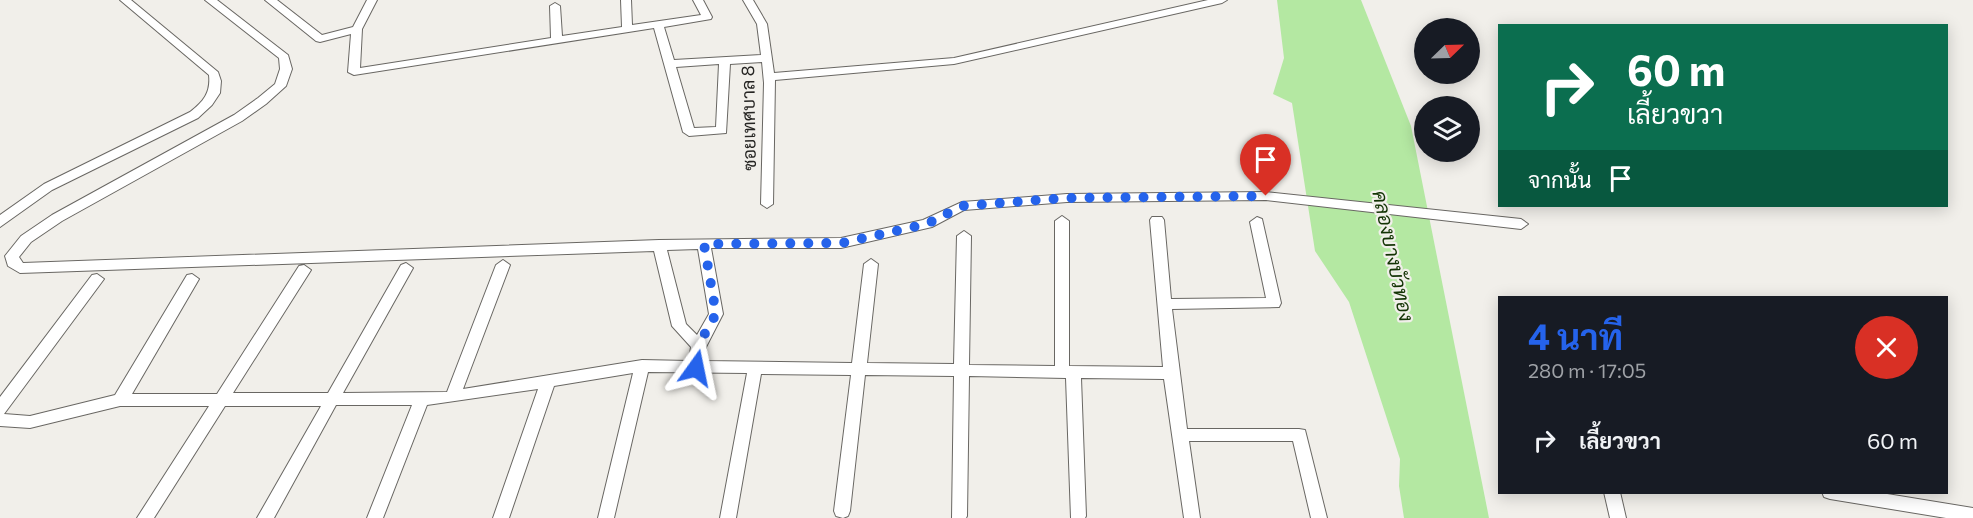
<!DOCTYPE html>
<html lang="th">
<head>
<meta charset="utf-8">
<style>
  :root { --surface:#171b24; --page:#242831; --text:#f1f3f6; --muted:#9ea1a6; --accent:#2563eb }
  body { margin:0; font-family:Commissioner,Sarabun,sans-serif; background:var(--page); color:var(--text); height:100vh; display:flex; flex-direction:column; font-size:22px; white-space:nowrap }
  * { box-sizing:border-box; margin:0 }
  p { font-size:20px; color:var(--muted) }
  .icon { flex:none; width:33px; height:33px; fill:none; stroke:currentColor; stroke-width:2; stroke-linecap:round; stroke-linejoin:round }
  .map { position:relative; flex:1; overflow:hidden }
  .panel { position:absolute; left:1498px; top:296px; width:450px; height:198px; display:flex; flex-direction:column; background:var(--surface); border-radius:0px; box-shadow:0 3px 15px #0003 }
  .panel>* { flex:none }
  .hud { position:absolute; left:1498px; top:24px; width:450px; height:183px; border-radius:0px; box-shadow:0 3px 15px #0003; background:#0b6e4f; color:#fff; overflow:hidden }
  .needle { width:39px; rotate:67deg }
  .tools { position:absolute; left:1414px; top:18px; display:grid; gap:12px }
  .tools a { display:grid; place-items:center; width:66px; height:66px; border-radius:50%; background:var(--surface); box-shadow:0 3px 15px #0003; font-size:30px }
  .pin { position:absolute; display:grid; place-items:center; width:51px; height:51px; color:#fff; margin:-62px -26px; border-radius:50% 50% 50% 0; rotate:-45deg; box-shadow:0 0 6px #0007 }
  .pin .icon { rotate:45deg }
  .me { position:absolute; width:66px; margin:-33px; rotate:12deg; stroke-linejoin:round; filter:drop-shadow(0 0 4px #0008) }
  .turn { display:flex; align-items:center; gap:21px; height:126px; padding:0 30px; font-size:27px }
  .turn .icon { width:78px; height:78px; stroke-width:2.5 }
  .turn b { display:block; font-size:42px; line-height:51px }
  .then { display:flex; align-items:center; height:57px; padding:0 30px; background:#0003; gap:12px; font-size:22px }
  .round { display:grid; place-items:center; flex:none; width:63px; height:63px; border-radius:32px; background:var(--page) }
  .head { display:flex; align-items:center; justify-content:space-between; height:102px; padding:0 30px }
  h1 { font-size:36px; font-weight:700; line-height:45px; color:var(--accent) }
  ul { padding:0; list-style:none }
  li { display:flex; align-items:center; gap:18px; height:84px; padding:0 30px }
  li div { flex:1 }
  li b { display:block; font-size:22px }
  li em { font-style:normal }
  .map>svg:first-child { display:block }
  .water { fill:#b4e8a2 }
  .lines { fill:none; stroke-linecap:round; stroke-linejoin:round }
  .street-casing { stroke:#696763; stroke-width:2 }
  .street { fill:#fff; fill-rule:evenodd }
  .route { stroke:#2563eb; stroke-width:10; stroke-dasharray:0 18 }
  .labels { text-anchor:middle; stroke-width:4.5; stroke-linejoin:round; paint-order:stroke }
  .street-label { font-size:18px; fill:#262523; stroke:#f1efea }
  .water-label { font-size:20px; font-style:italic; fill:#133404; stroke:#f1efea }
</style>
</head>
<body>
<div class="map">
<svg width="1973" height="518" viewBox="0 0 1973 518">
  <rect width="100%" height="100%" fill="#f1efea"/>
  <path class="water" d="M1277 0H1361L1411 126 1489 518H1404L1399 486 1400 459 1349 302 1315 251 1292 103 1273 94 1284 58Z"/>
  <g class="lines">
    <g class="street-casing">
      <g id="street">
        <path d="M120 0H131L218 72 221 81 220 93 212 105 198 118 52 190 0 227V215L44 184 190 112C203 102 211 93 209 75Z"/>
        <path d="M205 0H217L288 55 292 69 286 86 266 104 242 121 62 221 31 242 19 257 23 263 659 240 841 238 923 220 962 202 1067 194 1266 192 1521 219 1528 224 1521 229 1266 200 1067 202 964 210 932 227 841 248H711L723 314 706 347 704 361 852 363 864 264 871 259 878 264 867 363 954 364 957 236 964 231 971 236 969 365 1055 366V221L1062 216 1069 221V366L1163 367 1150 220 1152 217H1162L1164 220 1171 299 1266 298 1250 222 1257 217 1262 219 1281 303 1279 307 1172 309 1187 429H1299L1305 430 1327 518H1311L1293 441H1189L1200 518H1184L1164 379 1081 378 1086 516 1085 518H1071L1066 378 969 376 967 516 966 518H952L954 376 865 375 850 511 848 516 843 518 836 516 834 511 851 375 761 374 736 518H720L747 373 648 372 614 518H598L633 373 554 386 509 518H493L538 389 427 405 383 518H367L412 405H336L274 518H257L321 406H225L154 518H137L209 406H120L30 428 0 426V397L92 275 97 274 104 279 4 414 30 416 115 395 187 275 192 274 199 279 132 394H217L299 266 304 265 311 270 233 393H328L401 265 406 263 413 268 343 393 447 392 496 265 503 260 510 265 463 389 642 360 689 361 691 347 672 326 654 251 20 273 8 266 5 256 21 236 52 215 234 115 258 98 275 84 280 69 279 58ZM698 249 709 314 697 335 686 324 667 250Z"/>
        <path d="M265 0H277L322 35 353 27 367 0H377L362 29 360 68 551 38 550 6 555 3 560 6 562 36 622 27 621 0H631L632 25 701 15 693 0H703L712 17 711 19 664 27 674 60 761 55 757 24 743 0H753L767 24 774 73 954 58 1208 0H1227L1222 3 954 64 775 80 773 204 767 208 761 204 764 83 762 62 730 64 726 133 689 136 683 132 654 28 354 75 348 72 351 34 320 42 316 41ZM719 64 716 127 694 128 676 67Z"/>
        <path d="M1604 492H1620L1626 518H1610Z"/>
        <path d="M1822 492H1875L1973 508V518H1946L1830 499 1824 497Z"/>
      </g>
    </g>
    <use href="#street" class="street"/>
  </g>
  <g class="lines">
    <path class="route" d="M696 368 699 344 716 314 704 244 842 243 927 224 962 206 1066 198 1266 196"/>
  </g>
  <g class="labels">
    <g class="street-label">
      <text transform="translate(749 118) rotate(-91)" y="6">ซอยเทศบาล 8</text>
    </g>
    <g class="water-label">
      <text transform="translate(1393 256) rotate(78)" y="7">คลองบางบัวทอง</text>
    </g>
  </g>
</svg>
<div class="tools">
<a><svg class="needle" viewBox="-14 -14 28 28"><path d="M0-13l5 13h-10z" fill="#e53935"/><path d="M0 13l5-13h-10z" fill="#9ea1a6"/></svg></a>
<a><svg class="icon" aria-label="layers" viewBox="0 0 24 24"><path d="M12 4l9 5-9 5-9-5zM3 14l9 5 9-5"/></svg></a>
</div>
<div class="pin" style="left:1266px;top:196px;background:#d93025"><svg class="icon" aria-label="arrive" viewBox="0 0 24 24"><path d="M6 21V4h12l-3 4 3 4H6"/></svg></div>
<svg class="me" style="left:696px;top:368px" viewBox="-20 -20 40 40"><path d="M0-17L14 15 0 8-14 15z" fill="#2563eb" stroke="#fff" stroke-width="4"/></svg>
<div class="hud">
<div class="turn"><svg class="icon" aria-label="right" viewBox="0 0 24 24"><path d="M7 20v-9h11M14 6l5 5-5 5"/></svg><div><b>60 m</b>เลี้ยวขวา</div></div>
<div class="then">จากนั้น<svg class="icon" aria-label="arrive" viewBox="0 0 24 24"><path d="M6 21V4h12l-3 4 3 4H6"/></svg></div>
</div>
<section class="panel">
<div class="head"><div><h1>4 นาที</h1><p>280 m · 17:05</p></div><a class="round" style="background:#d93025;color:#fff"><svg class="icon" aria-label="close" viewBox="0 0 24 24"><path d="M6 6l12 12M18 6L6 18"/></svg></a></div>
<ul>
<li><svg class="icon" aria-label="right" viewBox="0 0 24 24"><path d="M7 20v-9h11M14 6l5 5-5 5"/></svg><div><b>เลี้ยวขวา</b></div><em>60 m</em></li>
</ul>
</section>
</div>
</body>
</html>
